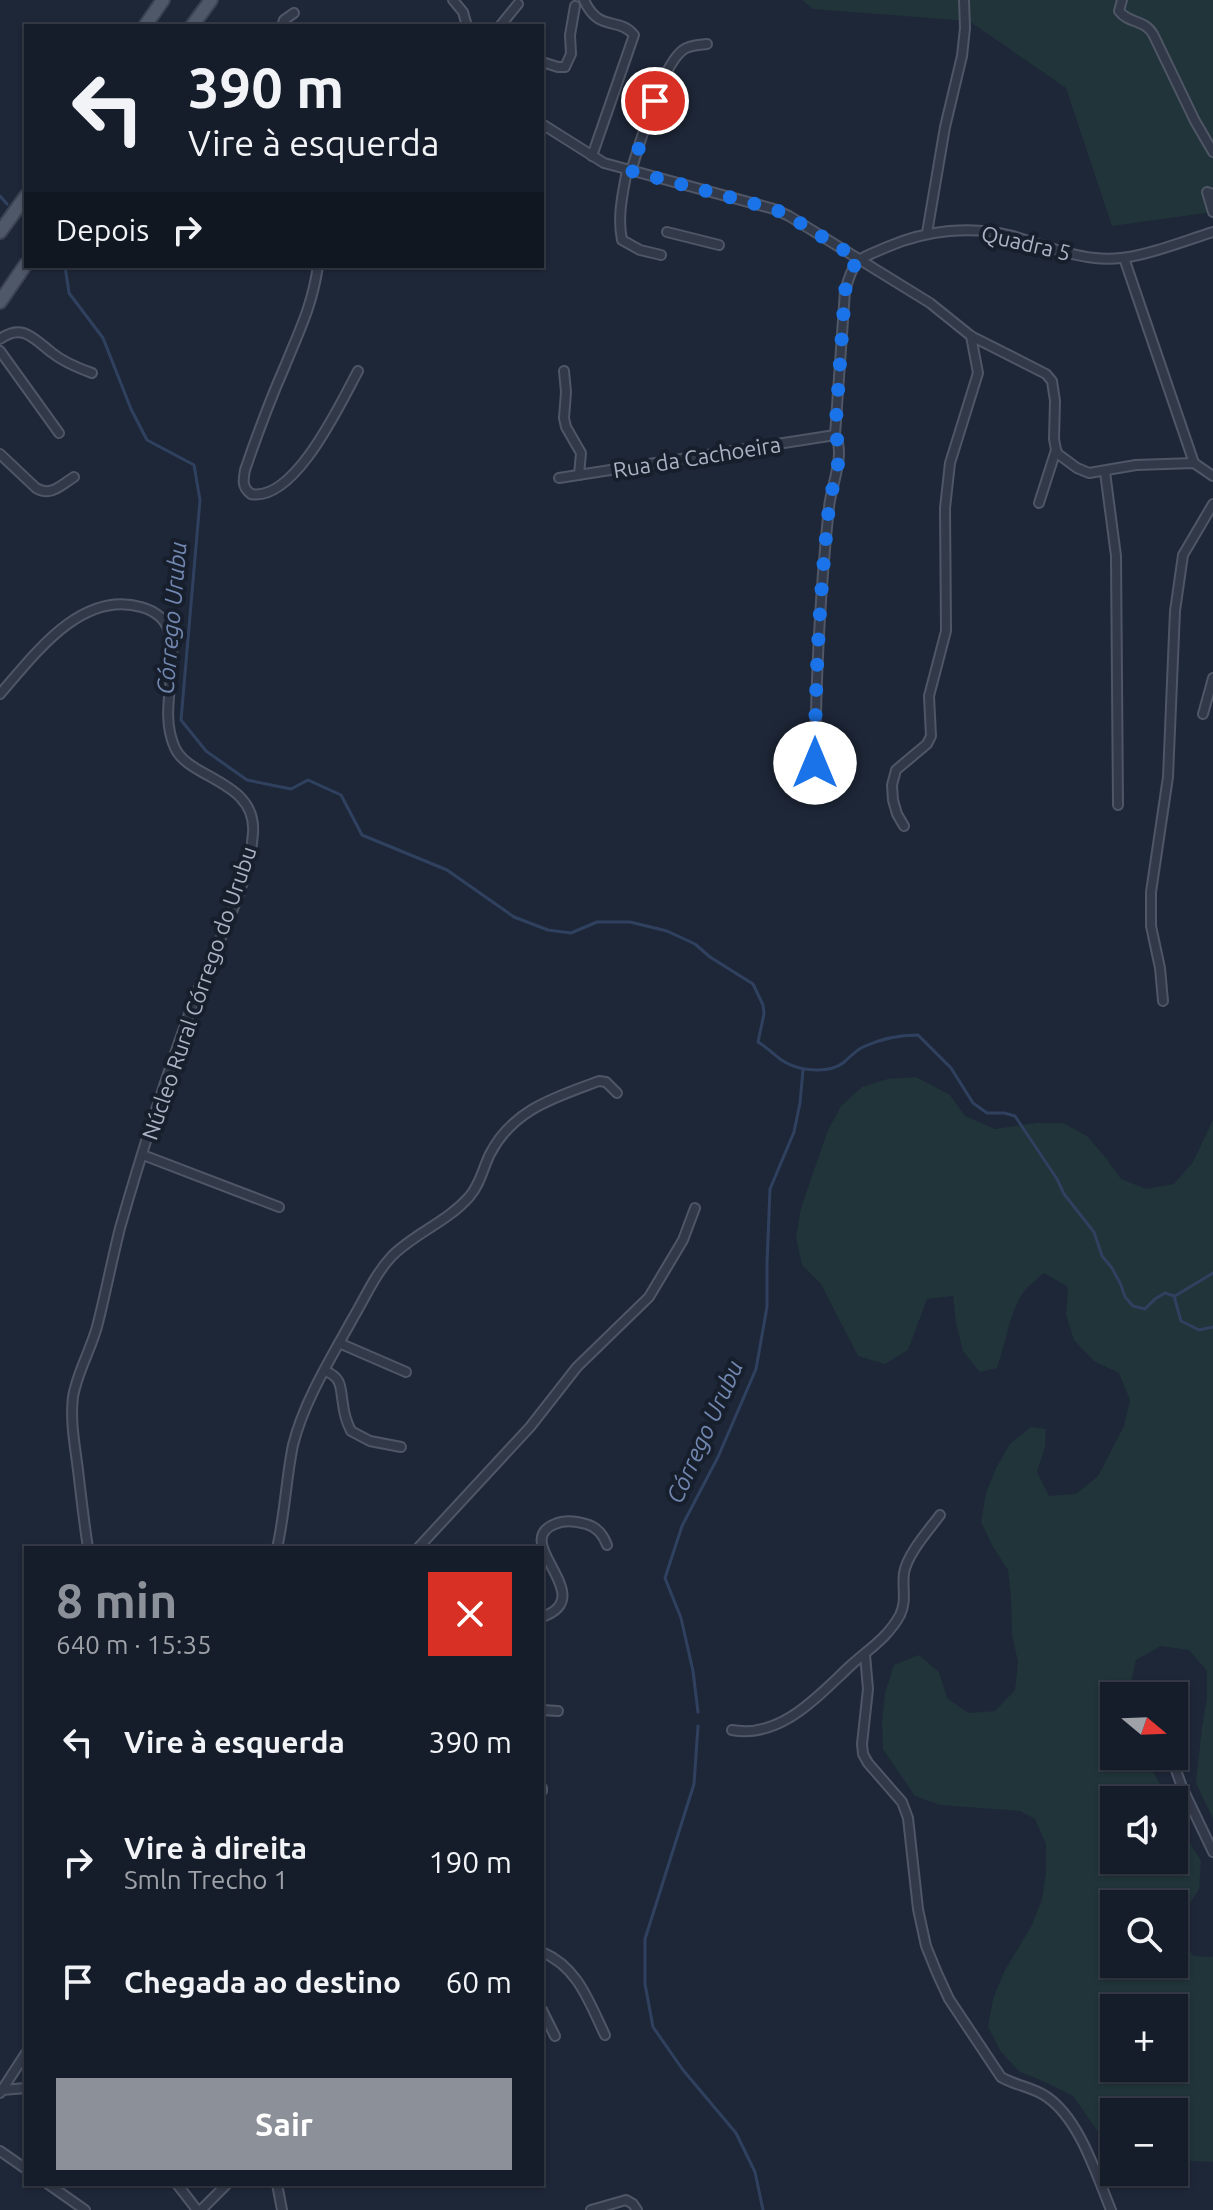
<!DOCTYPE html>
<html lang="pt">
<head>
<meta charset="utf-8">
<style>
  :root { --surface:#161d2a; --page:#232a36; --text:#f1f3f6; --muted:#9ea2a8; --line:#353b47; --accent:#8c9099 }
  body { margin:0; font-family:Ubuntu,sans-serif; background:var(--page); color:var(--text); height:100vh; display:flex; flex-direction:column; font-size:30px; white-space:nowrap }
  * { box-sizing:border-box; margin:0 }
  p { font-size:26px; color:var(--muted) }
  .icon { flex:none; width:44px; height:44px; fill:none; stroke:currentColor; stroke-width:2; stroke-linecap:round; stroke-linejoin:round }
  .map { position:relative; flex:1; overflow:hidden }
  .details { position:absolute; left:24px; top:1546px; width:520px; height:640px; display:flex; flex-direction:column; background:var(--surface); border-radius:0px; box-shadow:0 2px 6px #0004,0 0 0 2px var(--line) }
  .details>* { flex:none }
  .top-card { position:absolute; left:24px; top:24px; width:520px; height:244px; border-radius:0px; box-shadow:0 2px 6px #0004,0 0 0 2px var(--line); background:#161d2a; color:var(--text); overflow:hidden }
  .needle { width:52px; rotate:109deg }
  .buttons { position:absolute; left:1100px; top:1682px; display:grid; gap:16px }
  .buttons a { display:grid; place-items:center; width:88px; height:88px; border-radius:0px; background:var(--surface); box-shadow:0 2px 6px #0004,0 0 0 2px var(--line); font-size:40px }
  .pin { position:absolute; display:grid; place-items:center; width:68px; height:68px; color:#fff; margin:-34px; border:4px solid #fff; border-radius:50%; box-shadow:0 2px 8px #0007 }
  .me { position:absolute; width:88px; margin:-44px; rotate:0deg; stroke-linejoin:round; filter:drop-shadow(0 0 6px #0008) }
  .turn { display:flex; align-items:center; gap:28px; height:168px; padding:0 32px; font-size:36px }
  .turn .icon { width:104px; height:104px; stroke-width:2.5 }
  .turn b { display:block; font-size:56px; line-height:68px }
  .then { display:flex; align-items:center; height:76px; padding:0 32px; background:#0003; gap:16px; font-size:30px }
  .round { display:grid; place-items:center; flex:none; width:84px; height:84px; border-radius:0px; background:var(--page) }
  .overview { display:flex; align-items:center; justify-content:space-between; height:136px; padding:0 32px }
  h1 { font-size:48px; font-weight:700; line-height:60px; color:var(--accent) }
  .action { display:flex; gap:16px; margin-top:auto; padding:16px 32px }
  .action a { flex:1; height:92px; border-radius:0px; background:var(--accent); color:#fff; font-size:32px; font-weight:700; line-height:92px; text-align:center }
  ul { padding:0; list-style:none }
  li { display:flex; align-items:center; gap:24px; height:120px; padding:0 32px }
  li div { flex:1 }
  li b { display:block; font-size:30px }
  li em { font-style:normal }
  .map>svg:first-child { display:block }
  .green { fill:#203439; fill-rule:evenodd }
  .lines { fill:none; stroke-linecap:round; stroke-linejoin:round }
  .stream { stroke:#304160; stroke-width:3 }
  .street-casing { stroke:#4f5666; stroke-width:12 }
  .primary-casing { stroke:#3b4251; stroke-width:16 }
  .street { stroke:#323948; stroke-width:8 }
  .primary { stroke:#4f5868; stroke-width:12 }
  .route { stroke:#1a73e8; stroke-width:14; stroke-dasharray:0 25.2 }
  .labels { text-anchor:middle; stroke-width:8; stroke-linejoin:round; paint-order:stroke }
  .street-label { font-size:22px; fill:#abb3c5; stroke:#171e2c }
  .water-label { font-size:24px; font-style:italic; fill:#7187b0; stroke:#171e2c }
</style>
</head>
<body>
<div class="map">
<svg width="1213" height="2210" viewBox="0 0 1213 2210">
  <rect width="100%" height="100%" fill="#1e2738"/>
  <g class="green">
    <path d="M802 0H1213V212L1112 226 1066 88 969 21 813 9Z"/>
    <path d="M916 1077 950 1095 965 1116 995 1129 1036 1123H1063L1087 1136 1105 1157 1121 1179 1146 1189 1174 1184 1193 1162 1213 1120V1819L1196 1783 1202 1727 1207 1699V1671L1189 1650 1161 1646 1136 1660 1130 1687V1696H1114V1756H1144L1169 1800H1114V1860H1174V1809L1187 1838 1201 1861 1199 1889 1185 1911 1176 1936 1194 1956 1213 1957V2162L1174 2160V2112H1114V2148L1105 2142 1073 2096 1045 2082 1020 2072 1001 2052 988 2027 993 1999 1004 1972 1032 1925 1042 1899 1046 1873V1844L1035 1819 1020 1811 940 1805 915 1796 883 1749 882 1722 885 1693 894 1665 919 1655 939 1672 947 1698 968 1713 995 1711 1015 1690 1018 1662 1012 1635 1011 1597 1008 1570 993 1547 981 1522 986 1493 996 1468 1010 1444 1031 1427 1046 1429 1045 1447 1037 1472 1049 1496 1076 1494 1098 1476 1124 1426 1130 1400 1119 1373 1094 1361 1074 1340 1066 1315 1068 1287 1044 1273C1038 1278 1031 1284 1025 1290 1009 1311 1006 1344 997 1368L980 1372 963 1351 956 1323 953 1296 927 1299 908 1350 885 1364 858 1356 821 1284 802 1265 796 1237 801 1208 828 1130 841 1106 862 1087 888 1079ZM1114 1904H1174V1964H1114ZM1114 2008H1174V2068H1114Z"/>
  </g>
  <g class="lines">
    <g class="stream">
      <path d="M0 196 7 204"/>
      <path d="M65 266 69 293 103 338 131 409 147 440 194 465 200 500 181 720 206 751 247 780 291 789 308 780 341 795 362 835 447 870 514 917 548 930 571 933 597 922H630L667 931 695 944 710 957 753 984 763 1005 764 1014 758 1042C767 1047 774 1055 783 1061 799 1071 828 1074 843 1063 850 1057 855 1051 863 1047 880 1039 899 1035 918 1035L951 1068 973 1103 987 1113H1004L1015 1116 1057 1179 1064 1194 1094 1232 1102 1256 1112 1268 1121 1285 1125 1297 1133 1306 1145 1309 1155 1299 1165 1293 1174 1296 1181 1321 1199 1330 1213 1327"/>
      <path d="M1175 1296 1213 1273"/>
      <path d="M698 1712 693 1671 681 1618 665 1578 682 1526 718 1457 756 1369 767 1307V1263L770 1189 794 1132 800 1103 803 1070"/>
      <path d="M698 1726 694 1784 645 1939V1984L653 2027 683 2070 736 2133 755 2172 763 2210"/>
    </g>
    <g class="street-casing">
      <g id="street">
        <path d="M453 0 463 12 467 26"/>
        <path d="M584 0C599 33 618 16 634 35L592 156"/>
        <path d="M1122 0 1119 11C1129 24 1144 19 1153 34L1195 121 1213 152"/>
        <path d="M282 26 284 20 294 13"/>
        <path d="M500 26 518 4"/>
        <path d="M542 62 558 67H565L571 54 570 35 575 6"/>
        <path d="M542 124 604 163 774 209 789 216 930 303 971 336 1046 374 1052 381 1055 401 1054 439 1056 450 1058 454 1077 468 1089 473 1136 465 1194 463 1213 476"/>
        <path d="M627 170C623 193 617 216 622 240L640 250 661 255"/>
        <path d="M631 171C640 144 661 66 683 50 689 45 700 45 707 44"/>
        <path d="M1213 194 1207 192 1213 212"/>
        <path d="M667 232 719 245"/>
        <path d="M927 233 945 127 962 56 965 28 964 0"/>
        <path d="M1124 258 1194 463"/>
        <path d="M318 266C312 306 300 329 285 366 270 400 257 435 245 470 243 481 242 487 251 494 295 502 340 404 358 371"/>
        <path d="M0 339C22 323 33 338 51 352 63 362 78 368 92 373"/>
        <path d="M0 351 59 433"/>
        <path d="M564 371 566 392 564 418 566 427 581 453 579 475"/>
        <path d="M0 454 36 488C51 497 61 485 74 477"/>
        <path d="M1105 472 1116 556 1118 805"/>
        <path d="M559 478 835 435"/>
        <path d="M1039 503 1056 450"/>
        <path d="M0 694C35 654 81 590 141 607 156 611 166 619 170 634 179 672 158 711 175 748 189 779 257 781 253 833 250 886 214 948 195 998 167 1073 142 1151 120 1228 112 1260 106 1291 98 1323 92 1348 77 1372 73 1397 70 1421 75 1446 78 1470 81 1496 84 1522 88 1548"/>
        <path d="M1203 714 1213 678"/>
        <path d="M815 792C815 697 819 602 829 507 831 486 846 454 835 435L845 291C854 258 857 260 887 247 926 230 972 225 1013 236 1040 244 1066 255 1095 258 1132 263 1177 243 1213 232"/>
        <path d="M904 826 897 814 893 800 892 785 896 770 927 744 931 736 929 696 946 631 945 508 950 463 978 373 971 336"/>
        <path d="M1163 1001 1160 968 1151 926V892L1168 777 1175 611 1183 555 1213 504"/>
        <path d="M143 1155 279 1207"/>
        <path d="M339 1343 406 1372"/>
        <path d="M325 1371C343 1378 340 1388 343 1404 344 1414 347 1423 351 1431L370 1441 401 1447"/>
        <path d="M277 1548C285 1514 286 1479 293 1445 304 1401 331 1358 353 1318 365 1298 375 1274 392 1256 415 1233 447 1222 469 1197 480 1185 483 1168 490 1154 513 1109 556 1097 599 1081L606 1082 617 1093"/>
        <path d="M418 1548 530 1427 577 1367 649 1297 683 1240 695 1208"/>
        <path d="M542 1617C601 1597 509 1542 555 1524 564 1520 576 1521 586 1524 597 1527 603 1534 607 1545"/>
        <path d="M865 1655 868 1689 862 1744 863 1754 868 1763 902 1802 908 1818 918 1909 926 1946 937 1973 949 1999 1001 2077C1016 2086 1033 2087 1047 2097 1080 2120 1096 2174 1111 2210"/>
        <path d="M542 1710 558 1711"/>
        <path d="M732 1730C780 1739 817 1697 848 1668 867 1650 887 1639 900 1615 907 1601 902 1588 904 1573 907 1554 929 1530 940 1515"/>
        <path d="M1171 1756 1182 1787 1213 1852"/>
        <path d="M542 1788V1791"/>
        <path d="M542 1952C578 1967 589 2002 605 2035"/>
        <path d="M542 2010 555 2036"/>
        <path d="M2 2090 26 2088"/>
        <path d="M0 2093 26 2053"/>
        <path d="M0 2151 26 2169"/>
        <path d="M48 2184 85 2210"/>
        <path d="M177 2184 197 2210"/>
        <path d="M277 2184 282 2210"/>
        <path d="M201 2210 227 2184"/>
        <path d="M591 2210 626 2200 633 2204 637 2210"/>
      </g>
    </g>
    <g class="primary-casing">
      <g id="primary">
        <path d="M145 26 163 0"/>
        <path d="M192 26 211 0"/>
        <path d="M0 232 26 196"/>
        <path d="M0 302 26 264"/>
      </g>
    </g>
    <use href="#street" class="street"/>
    <use href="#primary" class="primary"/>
  </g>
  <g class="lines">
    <path class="route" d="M655 101 631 171 774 209 789 216 858 259 849 275 845 291 835 435C846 454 831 486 829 507 820 592 815 678 815 763"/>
  </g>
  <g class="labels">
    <g class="street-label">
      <text transform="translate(1026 243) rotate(13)" y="8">Quadra 5</text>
      <text transform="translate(697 457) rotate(-9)" y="8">Rua da Cachoeira</text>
      <text transform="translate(199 993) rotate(-71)" y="8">Núcleo Rural Córrego do Urubu</text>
    </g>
    <g class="water-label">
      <text transform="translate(172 618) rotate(-85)" y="8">Córrego Urubu</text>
      <text transform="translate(705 1432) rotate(-66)" y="8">Córrego Urubu</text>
    </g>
  </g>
</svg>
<div class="buttons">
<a><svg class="needle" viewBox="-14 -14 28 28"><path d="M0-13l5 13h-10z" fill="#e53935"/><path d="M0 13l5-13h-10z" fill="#9ea2a8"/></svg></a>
<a><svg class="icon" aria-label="sound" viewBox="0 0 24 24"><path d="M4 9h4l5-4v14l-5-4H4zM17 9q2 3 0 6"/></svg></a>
<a><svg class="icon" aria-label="search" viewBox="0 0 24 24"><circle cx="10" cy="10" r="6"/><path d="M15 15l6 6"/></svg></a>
<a>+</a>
<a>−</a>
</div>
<div class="pin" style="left:655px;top:101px;background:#d93025"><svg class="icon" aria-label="arrive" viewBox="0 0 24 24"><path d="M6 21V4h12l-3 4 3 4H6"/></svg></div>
<svg class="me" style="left:815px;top:763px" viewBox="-20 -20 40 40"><circle r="19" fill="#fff"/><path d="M0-13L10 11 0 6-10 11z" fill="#1a73e8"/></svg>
<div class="top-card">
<div class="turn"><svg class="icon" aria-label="left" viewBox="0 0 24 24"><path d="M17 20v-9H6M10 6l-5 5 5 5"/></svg><div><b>390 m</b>Vire à esquerda</div></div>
<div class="then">Depois<svg class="icon" aria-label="right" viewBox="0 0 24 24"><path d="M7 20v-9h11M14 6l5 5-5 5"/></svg></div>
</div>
<section class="details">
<div class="overview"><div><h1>8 min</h1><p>640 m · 15:35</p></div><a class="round" style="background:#d93025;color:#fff"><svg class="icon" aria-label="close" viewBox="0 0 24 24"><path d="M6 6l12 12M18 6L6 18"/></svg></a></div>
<ul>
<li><svg class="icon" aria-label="left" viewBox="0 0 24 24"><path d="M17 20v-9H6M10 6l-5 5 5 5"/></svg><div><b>Vire à esquerda</b></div><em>390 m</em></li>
<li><svg class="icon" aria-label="right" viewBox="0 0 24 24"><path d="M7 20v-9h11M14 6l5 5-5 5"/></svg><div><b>Vire à direita</b><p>Smln Trecho 1</p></div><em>190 m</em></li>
<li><svg class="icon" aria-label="arrive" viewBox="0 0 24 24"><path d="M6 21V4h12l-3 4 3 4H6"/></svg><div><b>Chegada ao destino</b></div><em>60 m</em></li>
</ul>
<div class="action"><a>Sair</a></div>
</section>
</div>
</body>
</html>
